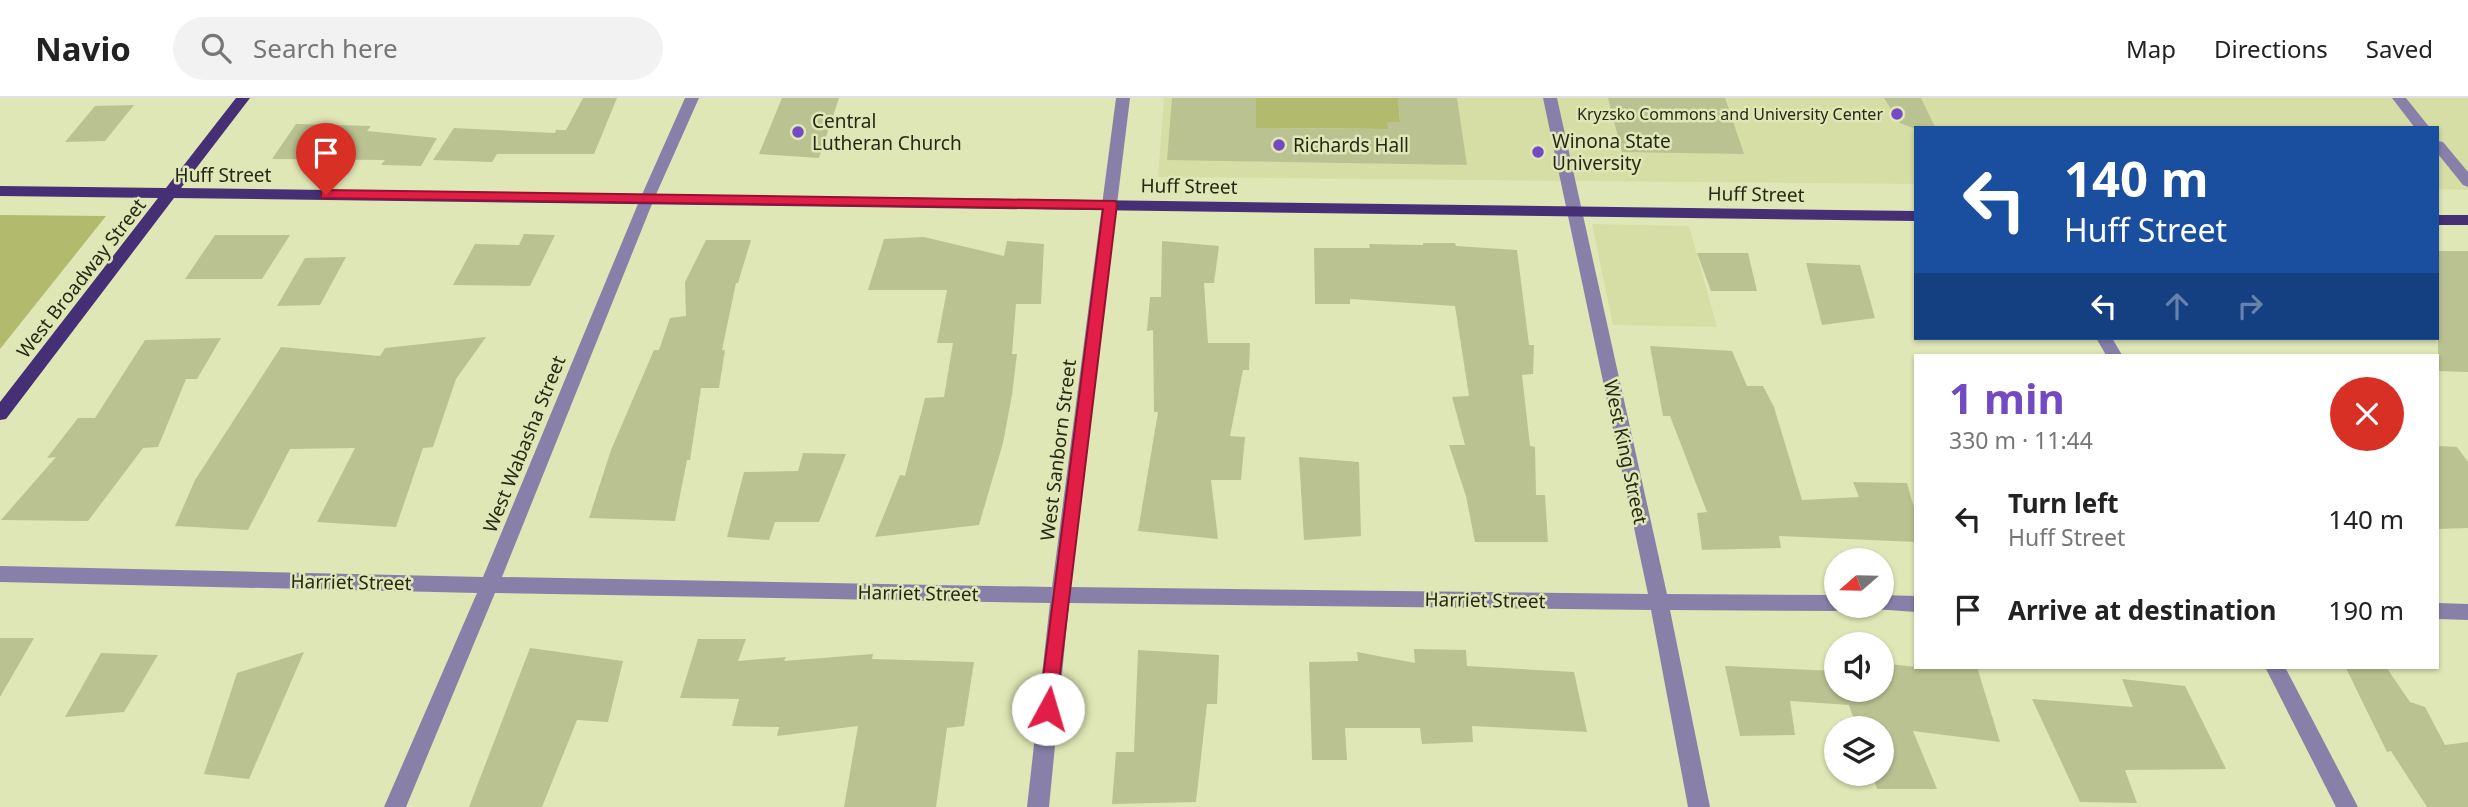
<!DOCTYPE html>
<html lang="en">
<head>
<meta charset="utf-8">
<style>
  :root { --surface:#fff; --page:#f2f2f2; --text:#222; --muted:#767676; --line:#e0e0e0; --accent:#724bc3 }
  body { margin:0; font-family:"Noto Sans",sans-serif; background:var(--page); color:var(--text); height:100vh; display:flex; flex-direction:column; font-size:26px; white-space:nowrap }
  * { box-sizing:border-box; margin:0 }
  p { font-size:23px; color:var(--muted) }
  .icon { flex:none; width:38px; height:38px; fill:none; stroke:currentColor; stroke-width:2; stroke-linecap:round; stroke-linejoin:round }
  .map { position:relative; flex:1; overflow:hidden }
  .sheet { position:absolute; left:1914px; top:256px; width:525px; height:315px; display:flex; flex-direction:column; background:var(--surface); border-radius:0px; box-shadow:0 2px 5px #0004 }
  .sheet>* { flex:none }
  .hud { position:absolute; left:1914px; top:28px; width:525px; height:214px; border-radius:0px; box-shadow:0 2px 5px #0004; background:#1a4fa0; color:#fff; overflow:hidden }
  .needle { width:46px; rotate:250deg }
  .fabs { position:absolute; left:1824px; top:450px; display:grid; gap:14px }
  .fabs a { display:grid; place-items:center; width:70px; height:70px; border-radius:50%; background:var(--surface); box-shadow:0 2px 5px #0004; font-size:35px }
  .pin { position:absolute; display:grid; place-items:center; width:60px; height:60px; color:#fff; margin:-72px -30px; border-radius:50% 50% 50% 0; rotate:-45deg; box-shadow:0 0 7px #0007 }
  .pin .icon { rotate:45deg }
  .me { position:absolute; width:77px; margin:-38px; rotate:6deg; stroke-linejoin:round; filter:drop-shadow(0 0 5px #0008) }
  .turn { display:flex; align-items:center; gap:24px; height:147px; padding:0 35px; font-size:32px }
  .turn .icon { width:91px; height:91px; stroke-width:2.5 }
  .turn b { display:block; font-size:49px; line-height:60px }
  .lanes { display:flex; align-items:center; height:66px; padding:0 35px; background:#0003; justify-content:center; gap:35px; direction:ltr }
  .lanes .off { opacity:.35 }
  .round { display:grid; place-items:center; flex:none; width:74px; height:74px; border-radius:37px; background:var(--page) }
  .headline { display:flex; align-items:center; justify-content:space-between; height:119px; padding:0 35px }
  h1 { font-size:42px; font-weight:700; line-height:52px; color:var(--accent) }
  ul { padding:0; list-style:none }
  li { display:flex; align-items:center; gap:21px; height:91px; padding:0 35px }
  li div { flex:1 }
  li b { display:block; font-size:26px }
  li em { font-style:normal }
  header { display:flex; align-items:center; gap:42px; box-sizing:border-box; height:98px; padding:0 35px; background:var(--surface); border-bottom:2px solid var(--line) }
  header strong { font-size:33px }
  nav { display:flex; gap:38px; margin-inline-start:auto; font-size:24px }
  .search { width:490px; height:63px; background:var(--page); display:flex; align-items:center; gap:18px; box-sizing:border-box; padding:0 24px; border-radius:38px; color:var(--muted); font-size:26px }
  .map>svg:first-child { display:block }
  .built { fill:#d6dea6 }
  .green { fill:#b1ba6d }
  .building { fill:#bbc292 }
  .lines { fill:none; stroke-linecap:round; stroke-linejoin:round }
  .minor { fill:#8980a9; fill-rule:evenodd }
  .major { fill:#452f75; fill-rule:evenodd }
  .route { fill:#e11d48; stroke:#92132f; stroke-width:2 }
  .poi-dot { fill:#724bc3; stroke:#e0e7b6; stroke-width:2.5 }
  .labels { text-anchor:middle; stroke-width:5; stroke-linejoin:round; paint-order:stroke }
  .far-poi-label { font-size:16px; fill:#272916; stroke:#e0e7b6; text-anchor:end }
  .poi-label { font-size:19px; fill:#272916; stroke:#e0e7b6; text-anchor:start }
  .street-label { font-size:19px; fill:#272916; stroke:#e0e7b6 }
</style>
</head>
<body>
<header>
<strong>Navio</strong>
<div class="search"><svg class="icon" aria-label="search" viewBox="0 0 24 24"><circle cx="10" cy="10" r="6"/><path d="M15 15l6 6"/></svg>Search here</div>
<nav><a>Map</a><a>Directions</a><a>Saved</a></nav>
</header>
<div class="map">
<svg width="2468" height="709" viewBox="0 0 2468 709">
  <rect width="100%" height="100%" fill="#e0e7b6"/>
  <g class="built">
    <path d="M1164 0H2468V92L2438 91V30H1916V86L1158 79Z"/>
    <path d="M1592 126 1689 128 1717 229 1613 227Z"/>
  </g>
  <g class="green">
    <path d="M1256 0H1398L1400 24H1388V31L1255 30Z"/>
    <path d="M0 117 106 118 0 251Z"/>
  </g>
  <g class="building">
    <path d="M583 0H617L594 56H497L492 64 433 62 454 30 555 35 556 32H566Z"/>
    <path d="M782 0H839L819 60 759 56Z"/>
    <path d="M1172 0H1256V30L1388 31 1387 24H1400L1398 0H1457L1467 67 1167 62Z"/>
    <path d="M1608 0H1725L1744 56 1622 54Z"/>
    <path d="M1884 0H1921L1935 29 1913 30 1900 25Z"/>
    <path d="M134 7 105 43 65 44 95 8Z"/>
    <path d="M296 26 371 28 367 33 437 40 421 68 381 67 385 62 272 61Z"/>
    <path d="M524 136 555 137 530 188 453 187 475 146 519 147Z"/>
    <path d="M215 137H290L262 181H185Z"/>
    <path d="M924 139 1004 158 1007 143 1044 146 1041 206H1016L1012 256H1017L1012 297 1003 345 979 427 875 439 900 377 905 378 925 300 944 299 953 245H937L947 192H868L884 141Z"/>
    <path d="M706 142H751L738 185H736L722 252H725L719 290H701L690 362H687L675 423 589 420 611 352 654 252H659L670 220 686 218 685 184Z"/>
    <path d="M1162 143 1219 148 1214 185H1204L1208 245H1250L1249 272H1243L1230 338 1245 339 1241 382H1211L1218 441 1138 433 1158 314H1154L1153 232 1147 233 1150 199H1161Z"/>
    <path d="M1423 145H1455L1456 148 1517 152 1529 247H1534L1533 276 1522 277 1530 348 1535 349 1536 397H1545L1548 444H1475L1466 398 1449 347H1465L1452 299 1469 298 1455 208 1350 201V206H1315L1314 150H1370L1369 146 1423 147Z"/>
    <path d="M2438 153H2468V274L2438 273Z"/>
    <path d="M1697 155H1748L1757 193H1711Z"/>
    <path d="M346 159 320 207 277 208 305 160Z"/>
    <path d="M1806 165 1860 167 1875 220 1822 227Z"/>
    <path d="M486 239 456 281 433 349 423 350 396 429 317 424 355 350 290 351 248 432 175 428 195 382 281 249 380 258 385 250Z"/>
    <path d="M221 240 197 281H186L158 349 143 350 88 423 1 422 56 359 47 360 78 320H95L145 242Z"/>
    <path d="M1650 248 1732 253 1747 288H1763L1774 309 1802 402 1859 399 1853 384 1907 385 1916 417V444L1779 438 1781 450 1702 452 1697 415 1707 414 1670 318H1663Z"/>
    <path d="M2438 348 2457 349 2468 364V430L2438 431Z"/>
    <path d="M803 355 846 356 819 424H775L769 442 727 439 744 374 798 373Z"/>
    <path d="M1299 359 1359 364 1361 438 1304 442Z"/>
    <path d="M0 540H34L0 599Z"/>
    <path d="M698 541H746L738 563 786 559 784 563 873 556 872 561 974 564 964 628 947 630 936 709H844L858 628 777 638 779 629 732 628 739 601 680 600Z"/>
    <path d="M530 550 623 563 608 624 577 622 542 709H469Z"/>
    <path d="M1414 551 1466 552 1467 568 1574 574 1587 634 1472 628 1473 644 1422 646 1420 630H1345L1347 662H1312L1309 564 1358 563 1357 554 1415 565Z"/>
    <path d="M1138 552 1219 557 1217 606H1207L1196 704 1112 706 1116 654H1134Z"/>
    <path d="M304 554 249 681 204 676 237 575Z"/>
    <path d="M101 555 158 557 124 614 65 619Z"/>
    <path d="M1881 565 1916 569H1977L2000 644 1913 633 1937 691H1877L1872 676H1881V630H1857L1849 607 1790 603 1795 637 1740 638 1725 568 1836 573V592H1881Z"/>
    <path d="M2386 569 2410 604 2425 609 2445 647 2468 644V709H2427L2391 653 2387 654 2346 570Z"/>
    <path d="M2122 581 2185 588 2226 671 2125 672 2137 705 2080 704 2032 601 2133 609Z"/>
  </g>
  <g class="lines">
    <g class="minor">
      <path d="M685 0H699L654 101 502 479 1052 489 1116 0H1130L1070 489 1648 496 1543 0H1557L1667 496 1836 497V508H1844L1836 513 1670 512 1710 709H1688L1651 512 1069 505 1049 709H1027L1050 505 495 495 406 709H384L477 495 0 484V468L483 479 640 101Z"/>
      <path d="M2392 0H2406L2430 30H2415Z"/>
      <path d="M2438 43 2443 44 2468 74V89L2463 87 2438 56Z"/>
      <path d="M2096 240H2112L2122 257H2106Z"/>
      <path d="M1881 497 1916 498V514L1874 511 1873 508H1881Z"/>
      <path d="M2438 505 2468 506V522L2438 521Z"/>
      <path d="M2265 569H2285L2358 709H2336Z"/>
    </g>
    <g class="major">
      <path d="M236 0H250L181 90 1916 113V123L174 100 6 321 0 322V304L158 100 0 98V88L166 90Z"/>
      <rect x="2438" y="117" width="30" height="10"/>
    </g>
  </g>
  <path class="route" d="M326 92 1115 103 1117 106 1055 617 1048 619 1042 617 1039 611 1103 111 321 100V94Z"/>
  <g class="poi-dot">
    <circle cx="1897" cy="16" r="7"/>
    <circle cx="798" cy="34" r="7"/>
    <circle cx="1279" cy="47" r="7"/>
    <circle cx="1538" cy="54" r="7"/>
  </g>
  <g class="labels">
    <g class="far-poi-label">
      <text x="1883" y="22">Kryzsko Commons and University Center</text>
    </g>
    <g class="poi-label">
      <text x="812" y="30">Central<tspan x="812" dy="22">Lutheran Church</tspan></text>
      <text x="1552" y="50">Winona State<tspan x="1552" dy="22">University</tspan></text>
      <text x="1293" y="54">Richards Hall</text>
    </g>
    <g class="street-label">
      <text x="223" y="84">Huff Street</text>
      <text transform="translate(1189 88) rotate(1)" y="7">Huff Street</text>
      <text transform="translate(1756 96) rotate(1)" y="7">Huff Street</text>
      <text transform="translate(81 180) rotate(-52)" y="7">West Broadway Street</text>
      <text transform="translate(524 346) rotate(-68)" y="7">West Wabasha Street</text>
      <text transform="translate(1058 352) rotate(-83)" y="7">West Sanborn Street</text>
      <text transform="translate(1626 354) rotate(78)" y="7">West King Street</text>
      <text transform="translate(351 484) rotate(1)" y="7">Harriet Street</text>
      <text transform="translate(918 495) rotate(1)" y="7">Harriet Street</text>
      <text transform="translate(1485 502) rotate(1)" y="7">Harriet Street</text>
    </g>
  </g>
</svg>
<div class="fabs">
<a><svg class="needle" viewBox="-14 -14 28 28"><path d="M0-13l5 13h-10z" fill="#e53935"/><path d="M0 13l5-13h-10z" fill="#767676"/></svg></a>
<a><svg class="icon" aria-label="sound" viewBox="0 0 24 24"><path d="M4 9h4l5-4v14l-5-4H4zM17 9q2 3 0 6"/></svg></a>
<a><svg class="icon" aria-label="layers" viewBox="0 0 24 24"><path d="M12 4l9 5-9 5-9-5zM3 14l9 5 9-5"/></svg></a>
</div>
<div class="pin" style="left:326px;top:97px;background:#d93025"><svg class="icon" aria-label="arrive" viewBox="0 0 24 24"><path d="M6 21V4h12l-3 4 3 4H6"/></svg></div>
<svg class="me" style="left:1048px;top:611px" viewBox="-20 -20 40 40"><circle r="19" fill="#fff"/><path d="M0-13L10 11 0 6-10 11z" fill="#e11d48"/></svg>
<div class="hud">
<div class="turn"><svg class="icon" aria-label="left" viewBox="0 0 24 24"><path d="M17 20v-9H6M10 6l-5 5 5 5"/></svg><div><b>140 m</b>Huff Street</div></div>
<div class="lanes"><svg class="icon" aria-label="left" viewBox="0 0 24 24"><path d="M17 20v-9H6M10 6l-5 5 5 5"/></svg><svg class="icon off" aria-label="ahead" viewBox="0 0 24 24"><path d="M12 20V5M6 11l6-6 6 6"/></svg><svg class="icon off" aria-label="right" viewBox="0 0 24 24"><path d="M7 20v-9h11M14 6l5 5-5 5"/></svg></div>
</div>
<section class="sheet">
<div class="headline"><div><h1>1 min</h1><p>330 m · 11:44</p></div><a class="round" style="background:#d93025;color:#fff"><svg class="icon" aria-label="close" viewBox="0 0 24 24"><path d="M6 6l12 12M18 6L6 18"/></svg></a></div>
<ul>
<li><svg class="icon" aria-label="left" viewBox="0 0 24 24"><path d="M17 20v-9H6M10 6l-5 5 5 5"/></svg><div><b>Turn left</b><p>Huff Street</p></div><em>140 m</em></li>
<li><svg class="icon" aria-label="arrive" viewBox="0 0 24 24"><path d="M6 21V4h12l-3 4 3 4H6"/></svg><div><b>Arrive at destination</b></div><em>190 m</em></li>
</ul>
</section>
</div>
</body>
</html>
